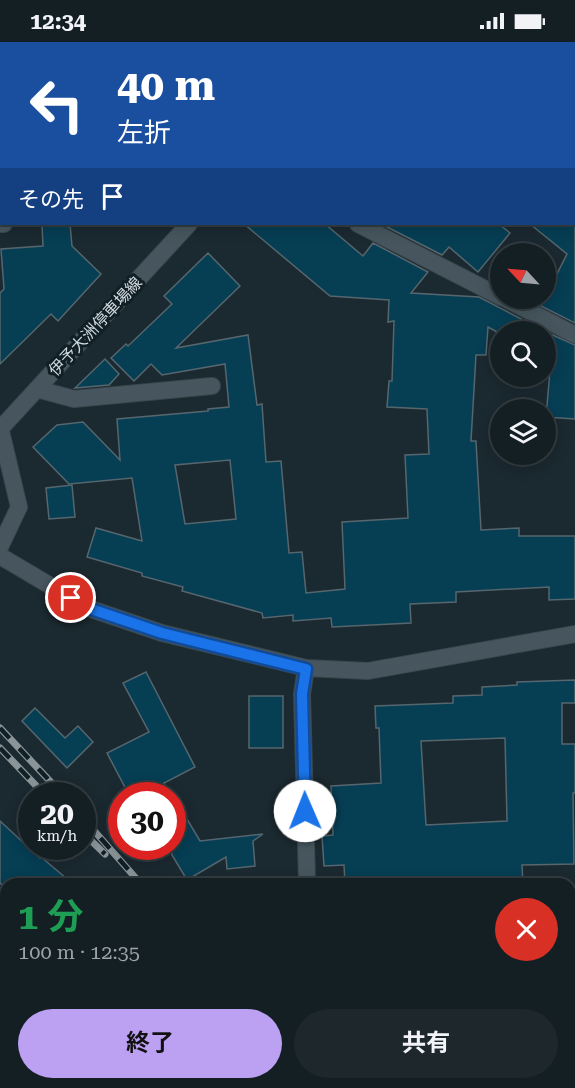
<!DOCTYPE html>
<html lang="ja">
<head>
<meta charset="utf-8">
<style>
  :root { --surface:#141f24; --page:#1d272c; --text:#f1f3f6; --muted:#9da2a6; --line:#333d41; --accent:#bca0f2 }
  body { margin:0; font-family:"Roboto Serif","Noto Sans JP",serif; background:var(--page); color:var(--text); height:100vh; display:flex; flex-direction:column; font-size:22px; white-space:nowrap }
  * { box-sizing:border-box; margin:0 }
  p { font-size:20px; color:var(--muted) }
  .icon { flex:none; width:33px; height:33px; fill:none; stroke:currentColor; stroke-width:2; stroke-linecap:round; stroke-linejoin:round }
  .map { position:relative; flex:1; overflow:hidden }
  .details { position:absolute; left:0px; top:836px; width:576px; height:212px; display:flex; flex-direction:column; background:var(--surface); border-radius:18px 18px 0 0; box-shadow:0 3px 15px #0003,0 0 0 2px var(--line) }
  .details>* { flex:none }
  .top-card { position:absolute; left:0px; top:0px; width:576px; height:183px; box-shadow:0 3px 15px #0003,0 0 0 2px var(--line); background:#1a4fa0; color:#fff; overflow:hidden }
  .needle { width:39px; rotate:296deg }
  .tools { position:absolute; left:490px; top:201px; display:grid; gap:12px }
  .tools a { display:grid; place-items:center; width:66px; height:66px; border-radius:50%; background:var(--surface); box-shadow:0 3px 15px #0003,0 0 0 2px var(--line); font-size:30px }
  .speed { position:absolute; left:18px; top:740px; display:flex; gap:12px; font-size:30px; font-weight:700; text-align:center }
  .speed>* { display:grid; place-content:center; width:78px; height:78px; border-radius:50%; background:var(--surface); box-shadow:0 3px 15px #0003,0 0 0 2px var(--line); line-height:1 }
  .speed small { font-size:15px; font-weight:400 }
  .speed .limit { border:9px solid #d22; background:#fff; color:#111 }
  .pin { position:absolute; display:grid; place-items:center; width:51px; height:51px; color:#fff; margin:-26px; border:3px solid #fff; border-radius:50%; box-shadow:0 2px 6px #0007 }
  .me { position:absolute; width:66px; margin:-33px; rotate:359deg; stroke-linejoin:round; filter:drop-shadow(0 0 4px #0008) }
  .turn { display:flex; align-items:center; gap:21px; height:126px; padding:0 18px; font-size:27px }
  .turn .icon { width:78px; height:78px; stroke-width:2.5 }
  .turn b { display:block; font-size:42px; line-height:51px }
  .then { display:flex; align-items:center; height:57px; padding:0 18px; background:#0003; gap:12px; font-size:22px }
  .round { display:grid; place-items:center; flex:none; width:63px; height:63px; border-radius:32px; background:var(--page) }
  .overview { display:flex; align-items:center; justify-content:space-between; height:102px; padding:0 18px }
  h1 { font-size:36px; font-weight:700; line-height:45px; color:#1e9e55 }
  .button { display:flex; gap:12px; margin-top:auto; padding:12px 18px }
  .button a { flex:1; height:69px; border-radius:36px; background:var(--accent); color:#111; font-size:24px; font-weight:700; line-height:69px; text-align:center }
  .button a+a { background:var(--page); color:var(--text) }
  .status { display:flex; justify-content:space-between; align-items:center; height:42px; padding:0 30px; background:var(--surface); direction:ltr }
  .status svg { height:16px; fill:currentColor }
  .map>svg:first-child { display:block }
  .building { fill:#063e54; stroke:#56666e; stroke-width:1.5; fill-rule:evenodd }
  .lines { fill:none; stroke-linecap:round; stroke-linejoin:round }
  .service-casing { stroke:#3a464c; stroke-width:12 }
  .minor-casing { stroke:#3a464c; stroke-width:18 }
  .tertiary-casing { stroke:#3a464c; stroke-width:18 }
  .secondary-casing { stroke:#3a464c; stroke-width:18 }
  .primary-casing { stroke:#3a464c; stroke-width:18 }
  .service { stroke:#47565e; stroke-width:10 }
  .minor { stroke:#47565e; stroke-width:16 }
  .tertiary { stroke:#47565e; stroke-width:16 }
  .secondary { stroke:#47565e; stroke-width:16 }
  .primary { stroke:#3188ab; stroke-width:16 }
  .rail-casing { stroke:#8a959a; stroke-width:7 }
  .rail { stroke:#111f26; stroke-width:4.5; stroke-dasharray:14; stroke-linecap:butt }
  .route-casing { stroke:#114b97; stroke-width:15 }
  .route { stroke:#1a73e8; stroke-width:10 }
  .labels { text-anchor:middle; stroke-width:6; stroke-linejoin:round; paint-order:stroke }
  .street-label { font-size:16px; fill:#d2dbe0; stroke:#111f26 }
</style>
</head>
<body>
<div class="status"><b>12:34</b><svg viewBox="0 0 49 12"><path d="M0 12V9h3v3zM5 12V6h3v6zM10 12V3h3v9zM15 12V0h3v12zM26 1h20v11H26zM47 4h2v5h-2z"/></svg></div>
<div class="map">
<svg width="575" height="1046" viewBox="0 0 575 1046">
  <rect width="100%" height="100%" fill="#1b2930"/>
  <g class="building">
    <path d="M70 182 72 204 101 232 58 279 51 272 0 322V251L4 247 1 207 43 204 42 183Z"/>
    <path d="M244 182H325L363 214 373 201 428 230 411 251 479 255 546 290H497L488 285 486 313H476L471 399H476L481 488 519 486V494H575V557L549 558V545L456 550V560L410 562 411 581 332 585 331 576 293 579V573L263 576 262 571 182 549 183 545 142 534V531L87 515 96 486 142 499 132 436 69 442 33 405 57 383 83 380 120 418 117 377 208 369V367L229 365 225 322 162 333 151 322 134 339 111 316 126 302 128 304 172 262 164 254 208 211 240 244 176 306 248 293 257 363 262 362 266 420 281 419 289 511 302 510 306 551 345 547 342 480 408 476 405 413 429 412 427 367 387 365 389 339H392L394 279 388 280 389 258 330 254ZM230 418 236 477 185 482 175 423Z"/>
    <path d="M390 182H499L510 191 478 230 449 205 442 213 387 185Z"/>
    <path d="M530 182H575V281L541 264 567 212Z"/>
    <path d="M546 290 575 303V377L546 375 551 317 546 315Z"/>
    <path d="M105 317 119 332 109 343 75 346Z"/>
    <path d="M72 443 75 475 49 477 46 446Z"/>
    <path d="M146 630 195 725 164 741 170 753H129L107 711 149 690 123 641Z"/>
    <path d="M575 638V661H562V702H575V751H573L574 822 522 823 523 842H345L344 823 324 824 322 794 333 793 331 744 381 741 379 686H376L375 664 453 661V654L482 653V645L517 643V640ZM505 696 507 779 426 783 421 699Z"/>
    <rect x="249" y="654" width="34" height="52"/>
    <path d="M35 666 65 696 78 684 93 700 67 726 22 679Z"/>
    <path d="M187 777 200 799 263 792 253 799 255 824 227 827 226 815 187 838 172 813V786Z"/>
    <path d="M0 779 40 816 41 815 73 842H0Z"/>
  </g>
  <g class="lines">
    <g class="service-casing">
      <path id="service" d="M0 110H2"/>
    </g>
    <g class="minor-casing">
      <g id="minor">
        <path d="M0 182H4"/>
        <path d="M358 182 501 255"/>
        <path d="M504 256 575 293"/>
        <path d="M37 347 74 357 212 344"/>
        <path d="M0 385 19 465 0 505"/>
        <path d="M306 626 302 652 307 839"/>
        <path d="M0 868 6 874"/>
        <path d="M0 910 6 908"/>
        <path d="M58 1041 59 1046"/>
        <path d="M243 1041 251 1046"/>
        <path d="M463 1041V1046"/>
      </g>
    </g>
    <g class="tertiary-casing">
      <path id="tertiary" d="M0 514 88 566 162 591 306 626 368 629 575 592"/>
    </g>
    <g class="secondary-casing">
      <g id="secondary">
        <path d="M360 2 361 0"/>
        <path d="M1 386 189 182"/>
      </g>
    </g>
    <g class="primary-casing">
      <g id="primary">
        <path d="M488 0 489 2"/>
        <path d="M574 77 575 78"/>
      </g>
    </g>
    <use href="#service" class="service"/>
    <use href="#minor" class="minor"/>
    <use href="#tertiary" class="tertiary"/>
    <use href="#secondary" class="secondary"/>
    <use href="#primary" class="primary"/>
    <g class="rail-casing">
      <g id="rail">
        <path d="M0 686 63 753"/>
        <path d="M0 706 45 753"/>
        <path d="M82 775 141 842"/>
        <path d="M82 790 105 812"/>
        <path d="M329 1041 334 1046"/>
      </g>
    </g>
    <use href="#rail" class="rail"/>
  </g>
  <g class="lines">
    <g class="route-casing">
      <path id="route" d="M71 556 88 566 162 591 306 627 302 652 305 769"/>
    </g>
    <use href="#route" class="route"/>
  </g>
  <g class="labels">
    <g class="street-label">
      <text transform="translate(95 284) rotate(-47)" y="6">伊予大洲停車場線</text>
    </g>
  </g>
</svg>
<div class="tools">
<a><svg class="needle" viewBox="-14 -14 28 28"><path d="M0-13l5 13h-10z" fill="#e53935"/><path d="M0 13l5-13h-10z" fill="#9da2a6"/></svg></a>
<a><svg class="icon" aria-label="search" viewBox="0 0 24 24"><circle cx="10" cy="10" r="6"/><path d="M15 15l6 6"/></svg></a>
<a><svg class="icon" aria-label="layers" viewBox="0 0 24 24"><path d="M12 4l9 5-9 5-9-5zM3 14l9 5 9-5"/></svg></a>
</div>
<div class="speed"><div>20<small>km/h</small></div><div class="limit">30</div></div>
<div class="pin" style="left:71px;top:556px;background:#d93025"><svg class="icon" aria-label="arrive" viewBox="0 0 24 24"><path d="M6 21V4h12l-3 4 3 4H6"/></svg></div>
<svg class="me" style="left:305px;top:769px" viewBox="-20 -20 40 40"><circle r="19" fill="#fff"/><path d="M0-13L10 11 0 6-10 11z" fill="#1a73e8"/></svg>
<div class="top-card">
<div class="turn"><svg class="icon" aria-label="left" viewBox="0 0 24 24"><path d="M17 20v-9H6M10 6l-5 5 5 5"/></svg><div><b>40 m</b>左折</div></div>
<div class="then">その先<svg class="icon" aria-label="arrive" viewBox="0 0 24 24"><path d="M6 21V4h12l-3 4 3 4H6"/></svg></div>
</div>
<section class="details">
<div class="overview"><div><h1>1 分</h1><p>100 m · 12:35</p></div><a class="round" style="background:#d93025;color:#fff"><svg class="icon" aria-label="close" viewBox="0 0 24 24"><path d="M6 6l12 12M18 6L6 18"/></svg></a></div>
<div class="button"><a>終了</a><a>共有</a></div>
</section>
</div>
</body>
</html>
